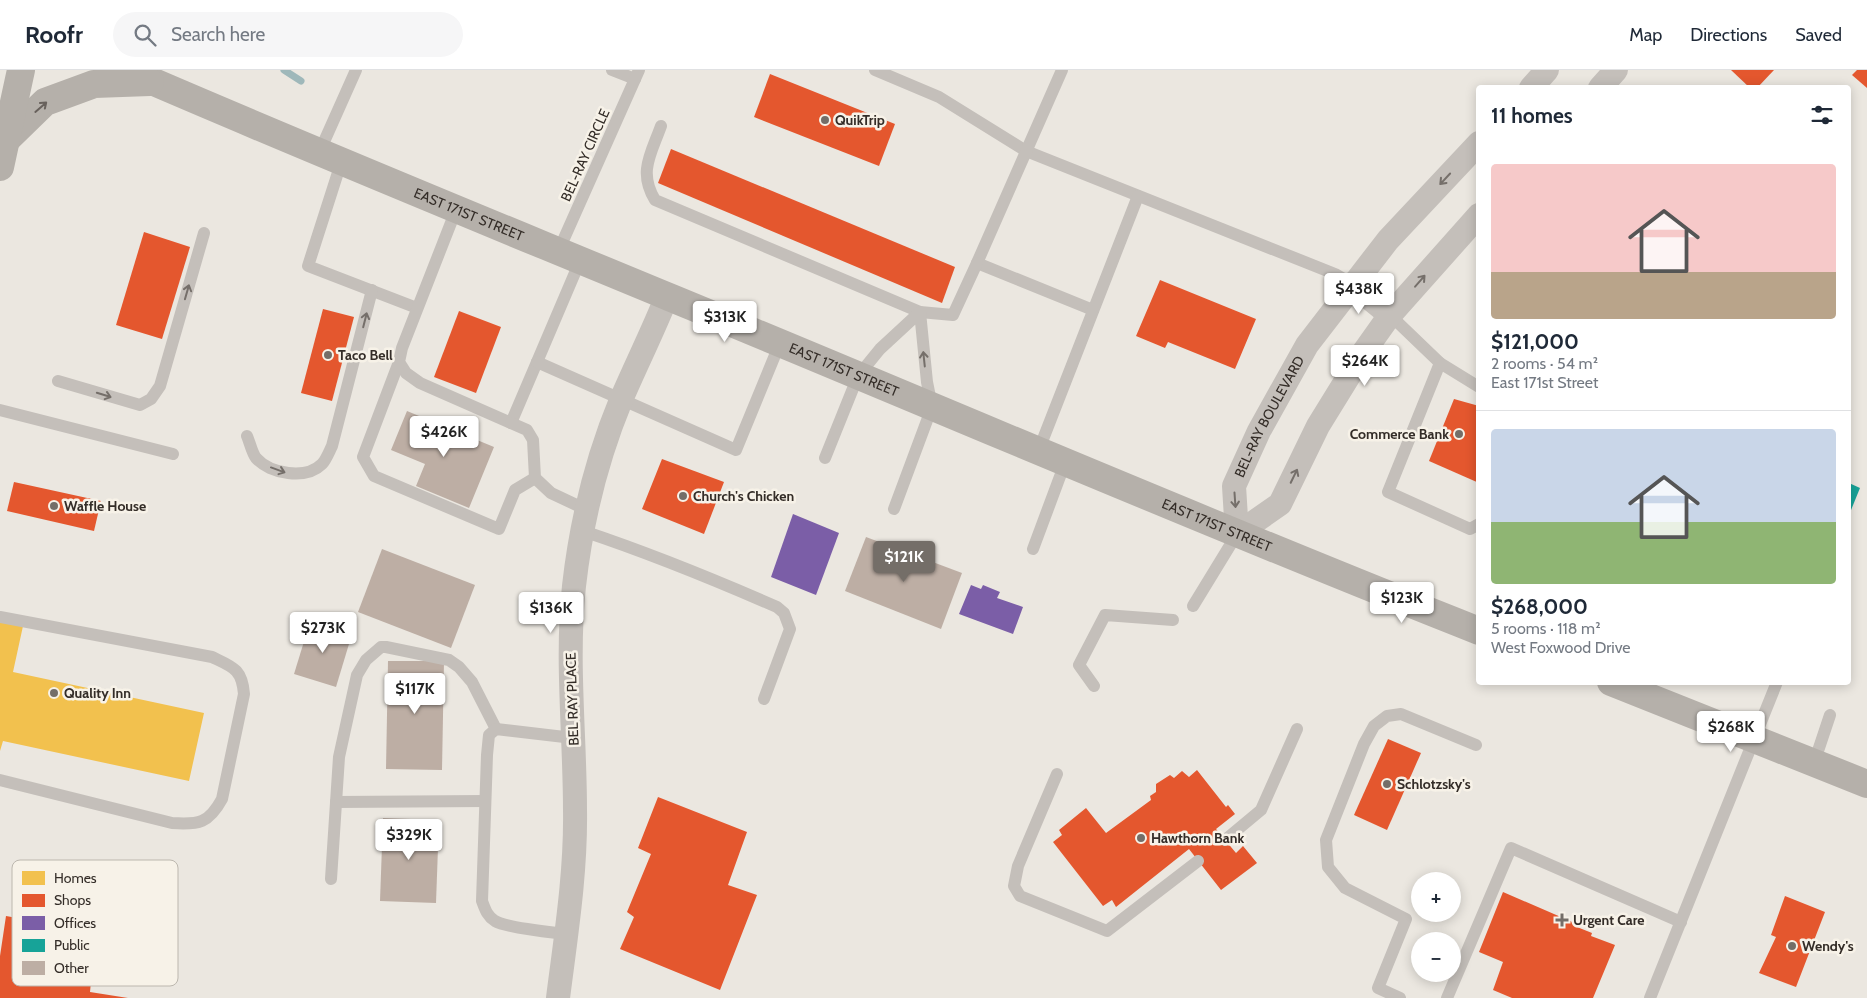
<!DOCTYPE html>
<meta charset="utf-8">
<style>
:root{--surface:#fff;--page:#f6f6f7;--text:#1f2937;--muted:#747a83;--line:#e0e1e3;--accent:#746e68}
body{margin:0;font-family:Cabin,sans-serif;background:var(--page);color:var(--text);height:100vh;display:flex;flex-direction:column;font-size:19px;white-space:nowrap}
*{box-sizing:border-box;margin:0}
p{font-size:16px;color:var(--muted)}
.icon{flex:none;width:28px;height:28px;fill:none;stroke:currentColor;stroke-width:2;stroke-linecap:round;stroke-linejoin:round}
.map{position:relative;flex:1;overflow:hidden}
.sheet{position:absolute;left:1476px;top:15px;width:375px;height:600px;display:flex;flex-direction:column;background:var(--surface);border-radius:5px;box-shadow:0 2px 12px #0003}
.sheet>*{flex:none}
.fabs{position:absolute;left:1411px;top:802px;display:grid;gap:10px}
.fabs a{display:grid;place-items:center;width:50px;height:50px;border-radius:50%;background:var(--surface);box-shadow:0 2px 12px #0003;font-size:25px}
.price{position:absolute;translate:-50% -42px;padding:0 11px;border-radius:5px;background:#fff;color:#222;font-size:16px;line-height:32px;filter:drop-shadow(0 1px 2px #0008)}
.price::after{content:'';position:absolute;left:50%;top:30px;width:15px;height:11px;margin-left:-8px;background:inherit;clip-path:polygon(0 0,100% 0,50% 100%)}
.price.current{background:var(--accent);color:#fff}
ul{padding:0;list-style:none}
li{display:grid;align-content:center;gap:10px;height:265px;padding:0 15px}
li+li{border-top:1px solid var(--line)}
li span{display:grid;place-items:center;height:155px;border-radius:5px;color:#555}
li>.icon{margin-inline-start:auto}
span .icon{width:90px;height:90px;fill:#fffc;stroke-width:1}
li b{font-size:21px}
h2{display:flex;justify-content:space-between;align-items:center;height:60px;padding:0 15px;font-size:21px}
header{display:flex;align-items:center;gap:30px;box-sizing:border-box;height:70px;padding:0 25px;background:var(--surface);border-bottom:1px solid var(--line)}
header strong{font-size:24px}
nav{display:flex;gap:28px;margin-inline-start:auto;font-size:18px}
.search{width:350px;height:45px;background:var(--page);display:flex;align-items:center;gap:12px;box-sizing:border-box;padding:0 18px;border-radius:28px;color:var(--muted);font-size:19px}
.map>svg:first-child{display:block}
.homes{fill:#f2c14e}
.shops{fill:#e4572e}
.offices{fill:#7b5ea7}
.public{fill:#17a398}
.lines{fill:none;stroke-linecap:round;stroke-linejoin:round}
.stream{stroke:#9fb8ba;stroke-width:7}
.building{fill:#bdaea4}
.lane{stroke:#c4bfba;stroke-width:12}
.street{stroke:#c4bfba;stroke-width:24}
.secondary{stroke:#b5b0aa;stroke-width:28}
.oneway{stroke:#68615c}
.oneway2{stroke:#756f6a}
.poi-dot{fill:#746e68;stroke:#f7f2e8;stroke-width:2}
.labels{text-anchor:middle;stroke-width:5;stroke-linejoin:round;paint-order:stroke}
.poi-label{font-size:14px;font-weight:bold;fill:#342d28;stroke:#f7f2e8;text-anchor:start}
.street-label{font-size:14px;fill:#342d28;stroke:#f7f2e8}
.key{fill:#f7f2e8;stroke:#bcb7ae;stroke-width:1}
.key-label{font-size:14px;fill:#342d28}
</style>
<header>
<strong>Roofr</strong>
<div class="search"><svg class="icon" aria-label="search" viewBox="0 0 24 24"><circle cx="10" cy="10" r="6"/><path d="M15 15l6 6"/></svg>Search here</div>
<nav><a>Map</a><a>Directions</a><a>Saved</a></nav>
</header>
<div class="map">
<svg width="1867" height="928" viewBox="0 0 1867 928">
<rect width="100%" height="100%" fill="#ebe7e0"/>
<path class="homes" d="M0,551L23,556L13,602L204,643L189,711L3,671L0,681Z"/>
<g class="shops">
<path d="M1731,0H1774L1757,18H1750Z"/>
<path d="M1857,0H1867V18L1852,5Z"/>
<path d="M770,4L895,54L879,96L754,47Z"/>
<path d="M671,79L955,197L942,233L658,113Z"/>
<path d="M144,162L190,177L162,269L116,255Z"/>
<path d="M1160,210L1256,249L1235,299L1168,272L1165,278L1136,266Z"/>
<path d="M323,239L354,247L332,331L301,323Z"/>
<path d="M459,241L501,257L476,323L434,307Z"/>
<path d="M1454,329L1479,336V413L1429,391Z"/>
<path d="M662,389L724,412L704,464L642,439Z"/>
<path d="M14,412L101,431L94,461L7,441Z"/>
<path d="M1388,669L1421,683L1387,760L1354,745Z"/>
<path d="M1197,700L1226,737L1228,735L1235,744L1216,759L1236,783L1243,776L1257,793L1221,820L1189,779L1116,837L1112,830L1103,836L1053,772L1062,765L1059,760L1086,738L1106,763L1151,730L1150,726L1156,722V714L1170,705L1174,708L1182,701L1189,707Z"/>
<path d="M658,727L747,762L728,815L757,825L720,920L620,879L634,847L627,842L651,784L638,778Z"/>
<path d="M1503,822L1577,854V857L1592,863L1591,866L1615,875L1593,928H1512L1493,920L1503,892L1479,882Z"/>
<path d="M1785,826L1825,842L1796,917L1759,903L1776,867L1771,865Z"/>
<path d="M6,846L96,862L90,922L128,928H0V886Z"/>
</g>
<g class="offices">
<path d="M793,444L839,463L816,525L771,507Z"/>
<path d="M971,515L981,519L983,515L1000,522L997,528L1023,537L1013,564L959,544Z"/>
</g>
<path class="public" d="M1849,413L1860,418L1849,445Z"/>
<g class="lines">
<path class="stream" d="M284,0L301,11"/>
</g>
<g class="building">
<path d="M407,341L494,377L469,438L416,416L425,394L391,380Z"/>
<path d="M866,467L962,503L941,559L845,521Z"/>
<path d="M382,479L475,515L451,578L358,542Z"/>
<path d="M310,552L352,564L336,617L294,604Z"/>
<path d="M388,591H444L442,700L386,699Z"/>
<path d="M383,748L439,750L436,833L380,831Z"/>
</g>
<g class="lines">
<g class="lane">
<path d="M612,0L635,9"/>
<path d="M875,0L939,27L1026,81L1335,204L1352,214"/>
<path d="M1062,0L977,193L1093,240"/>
<path d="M661,56C651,84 638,102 655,130L920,242L953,245L977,193"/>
<path d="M319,83L356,0"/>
<path d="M341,93L308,196L417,238"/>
<path d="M456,140L402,278L399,292L406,303L420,313L511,353L580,191"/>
<path d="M558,182L639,0"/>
<path d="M1390,245L1440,293L1388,422L1470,459L1479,454"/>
<path d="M399,292L363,387L374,406L499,459L515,420L535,408"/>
<path d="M537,292L736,380L780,273"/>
<path d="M1440,293L1479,317"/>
<path d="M58,311L140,335L151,329L160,316L204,163"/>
<path d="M0,340L173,384"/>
<path d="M511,353L527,360L533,370L535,408L551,423L587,440"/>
<path d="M247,366C250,373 252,383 256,388C270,404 306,410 322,394C326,390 329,382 332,376L372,220"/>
<path d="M1038,382L1138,126"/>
<path d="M825,388L858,306L880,279L920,242L927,312L932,337L894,439"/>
<path d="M583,461C649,483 713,509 777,537L784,543L790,559L764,629"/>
<path d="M1033,479L1065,393"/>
<path d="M1193,536L1237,464"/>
<path d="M0,547L212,587C233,597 242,599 244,624L222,729C209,753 199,755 172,753L0,710"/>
<path d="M1094,616L1079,595L1105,545L1173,550"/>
<path d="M1814,693L1830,645"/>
<path d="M1057,704L1018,796L1014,816L1020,826L1107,861L1198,791"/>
<path d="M336,732L485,731"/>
<path d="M1225,770L1261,740L1297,659"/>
<path d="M331,809L339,687L357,605L366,590L381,577H386L449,590L459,597L472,612L496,659"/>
<path d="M565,864C549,862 507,858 495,851C487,846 485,839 482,831L487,685L489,665L496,659L573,668"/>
<path d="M1400,928L1378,918L1406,849L1345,818L1328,797L1326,770L1364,674L1374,656L1387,646L1401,644L1476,675"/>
<path d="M1447,928L1511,778L1681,852"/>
<path d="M1650,928L1777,612"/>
</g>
<g class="street">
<path d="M1531,18L1547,0"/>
<path d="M1600,18L1616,0"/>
<path d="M1352,214L1390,245"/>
<path id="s1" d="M1237,464L1234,416L1259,361L1307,275L1388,170L1479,73"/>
<path d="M1237,464L1280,434L1318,356L1363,283L1390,245L1479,145"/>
<path d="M558,928C566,865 576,803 575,740C575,665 566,591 574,516C581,454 597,388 621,330C636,295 653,261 667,226"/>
</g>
<g class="secondary">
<path id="s2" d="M126,0C306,78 488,152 669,227C939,338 1207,454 1479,561"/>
<path d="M6,70L45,32L94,14L150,12"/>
<path d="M0,97L21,0"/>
<path d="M1611,612L1867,714"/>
</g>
</g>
<defs><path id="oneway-shaft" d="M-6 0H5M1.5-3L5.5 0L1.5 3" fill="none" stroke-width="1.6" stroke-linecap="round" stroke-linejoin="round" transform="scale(1.25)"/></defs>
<use class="oneway" href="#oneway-shaft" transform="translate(41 37) rotate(-41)"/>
<g class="oneway2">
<use href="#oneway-shaft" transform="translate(1445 109) rotate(133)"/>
<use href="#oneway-shaft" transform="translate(1420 211) rotate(-49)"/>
<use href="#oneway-shaft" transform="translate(187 222) rotate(-74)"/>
<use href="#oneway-shaft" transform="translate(365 250) rotate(-76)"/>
<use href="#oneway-shaft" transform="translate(924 289) rotate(-96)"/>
<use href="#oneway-shaft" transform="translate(104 325) rotate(17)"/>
<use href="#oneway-shaft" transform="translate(278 400) rotate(20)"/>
<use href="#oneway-shaft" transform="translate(1294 406) rotate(-64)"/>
<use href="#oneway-shaft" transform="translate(1235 430) rotate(86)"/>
</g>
<g class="poi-dot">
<circle cx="825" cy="50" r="5"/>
<circle cx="328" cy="285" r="5"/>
<circle cx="1459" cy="364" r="5"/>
<circle cx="683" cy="426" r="5"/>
<circle cx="54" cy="436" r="5"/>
<circle cx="54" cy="623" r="5"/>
<circle cx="1387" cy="714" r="5"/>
<circle cx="1141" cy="768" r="5"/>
<path d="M1559.5 842.5h5v5h5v5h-5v5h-5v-5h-5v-5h5z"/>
<circle cx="1792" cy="876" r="5"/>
</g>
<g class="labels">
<g class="poi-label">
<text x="835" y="55">QuikTrip</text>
<text x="338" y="290">Taco Bell</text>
<text x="1449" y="369" text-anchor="end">Commerce Bank</text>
<text x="693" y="431">Church's Chicken</text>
<text x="64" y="441">Waffle House</text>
<text x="64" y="628">Quality Inn</text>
<text x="1397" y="719">Schlotzsky's</text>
<text x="1151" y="773">Hawthorn Bank</text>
<text x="1573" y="855">Urgent Care</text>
<text x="1802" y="881">Wendy's</text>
</g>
<g class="street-label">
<text transform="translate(585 85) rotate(-66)" y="5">BEL-RAY CIRCLE</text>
<text dy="5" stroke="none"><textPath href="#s2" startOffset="372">EAST 171ST STREET</textPath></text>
<text dy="5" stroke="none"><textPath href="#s2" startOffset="778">EAST 171ST STREET</textPath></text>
<text dy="5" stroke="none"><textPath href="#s1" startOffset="126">BEL-RAY BOULEVARD</textPath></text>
<text dy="5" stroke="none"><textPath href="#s2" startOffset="1182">EAST 171ST STREET</textPath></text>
<text transform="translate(572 629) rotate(-92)" y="5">BEL RAY PLACE</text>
</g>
</g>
<rect x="12" y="790" width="166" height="126" rx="8" class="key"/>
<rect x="22" y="801" width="23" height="14" fill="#f2c14e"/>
<rect x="22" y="824" width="23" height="13" fill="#e4572e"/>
<rect x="22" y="846" width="23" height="14" fill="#7b5ea7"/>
<rect x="22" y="869" width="23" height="13" fill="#17a398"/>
<rect x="22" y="891" width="23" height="14" fill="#bdaea4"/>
<g class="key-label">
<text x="54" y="813">Homes</text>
<text x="54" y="835">Shops</text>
<text x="54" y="858">Offices</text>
<text x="54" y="880">Public</text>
<text x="54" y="903">Other</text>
</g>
</svg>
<div class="fabs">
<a>+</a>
<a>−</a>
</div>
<b class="price" style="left:1359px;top:245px">$438K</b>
<b class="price" style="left:725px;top:273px">$313K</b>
<b class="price" style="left:1365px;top:317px">$264K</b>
<b class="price" style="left:444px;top:388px">$426K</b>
<b class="price current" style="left:904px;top:513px">$121K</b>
<b class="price" style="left:1402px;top:554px">$123K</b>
<b class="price" style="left:551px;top:564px">$136K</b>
<b class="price" style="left:323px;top:584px">$273K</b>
<b class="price" style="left:415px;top:645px">$117K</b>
<b class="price" style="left:1731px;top:683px">$268K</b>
<b class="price" style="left:409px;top:791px">$329K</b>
<section class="sheet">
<h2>11 homes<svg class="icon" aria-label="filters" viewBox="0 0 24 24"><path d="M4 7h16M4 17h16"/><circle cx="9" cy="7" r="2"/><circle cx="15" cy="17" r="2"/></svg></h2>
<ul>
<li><span style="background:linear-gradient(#f6c9c9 70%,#b9a48a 0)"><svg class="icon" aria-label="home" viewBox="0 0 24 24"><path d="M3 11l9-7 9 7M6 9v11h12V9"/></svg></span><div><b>$121,000</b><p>2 rooms · 54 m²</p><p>East 171st Street</p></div></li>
<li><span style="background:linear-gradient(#c9d6e8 60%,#8fb573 0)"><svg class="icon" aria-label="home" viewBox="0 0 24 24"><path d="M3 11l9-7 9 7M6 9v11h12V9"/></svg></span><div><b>$268,000</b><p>5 rooms · 118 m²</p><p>West Foxwood Drive</p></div></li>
</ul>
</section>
</div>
